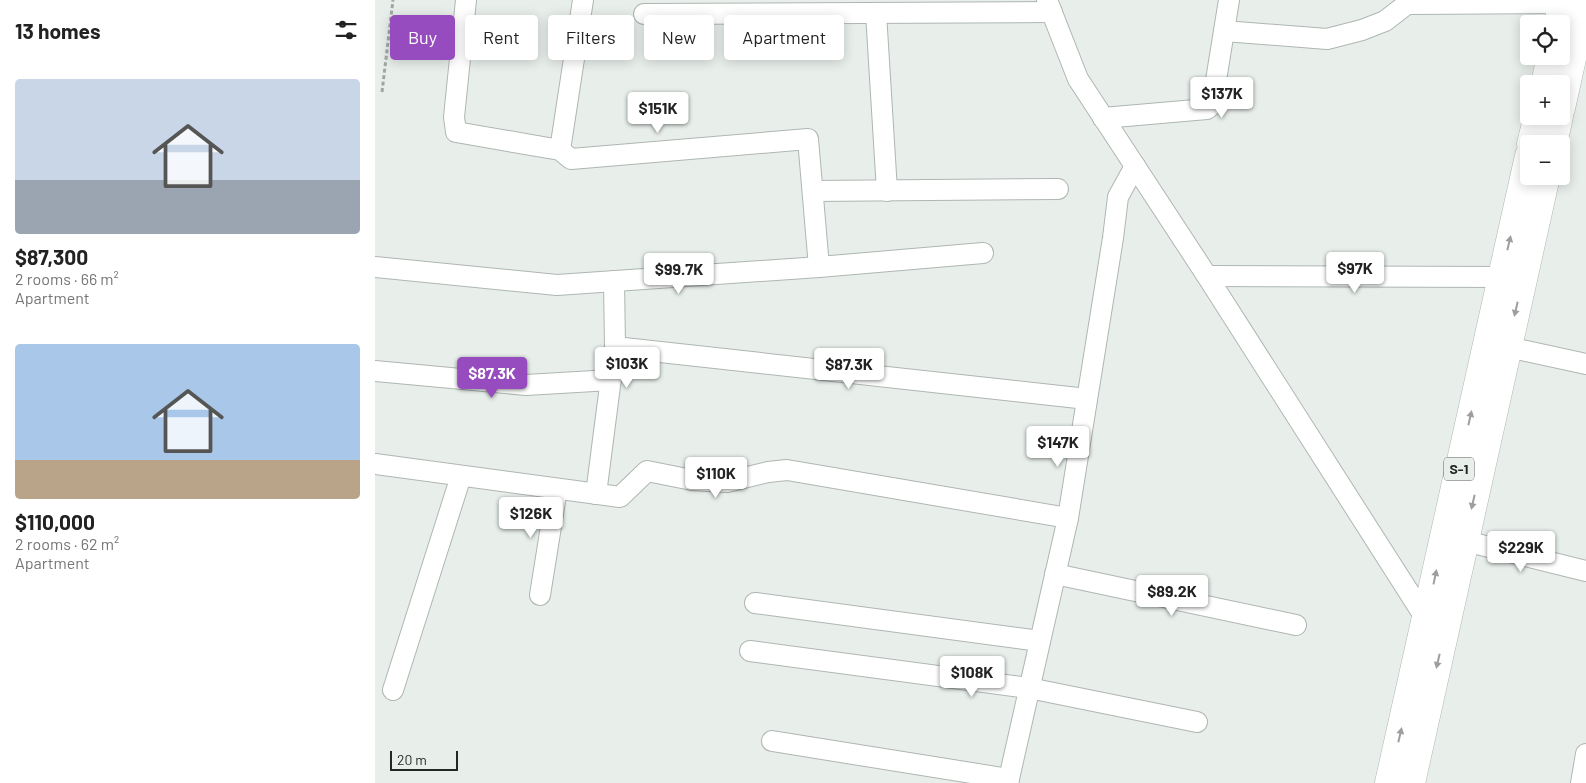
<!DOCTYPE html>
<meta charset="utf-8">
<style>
:root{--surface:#fff;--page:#f2f2f2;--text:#222;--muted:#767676;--accent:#964cbe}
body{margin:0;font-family:Barlow,sans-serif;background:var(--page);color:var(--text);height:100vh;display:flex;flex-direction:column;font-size:19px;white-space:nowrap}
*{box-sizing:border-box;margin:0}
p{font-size:16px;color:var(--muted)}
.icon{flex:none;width:28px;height:28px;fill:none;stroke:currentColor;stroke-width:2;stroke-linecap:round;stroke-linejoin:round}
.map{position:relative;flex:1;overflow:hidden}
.sheet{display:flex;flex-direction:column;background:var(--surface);width:375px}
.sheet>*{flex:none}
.guide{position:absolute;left:15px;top:15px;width:475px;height:45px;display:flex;gap:10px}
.controls{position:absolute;left:1145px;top:15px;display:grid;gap:10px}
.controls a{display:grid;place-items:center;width:50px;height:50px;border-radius:5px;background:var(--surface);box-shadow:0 2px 12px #0003;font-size:25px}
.scale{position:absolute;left:15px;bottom:12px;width:68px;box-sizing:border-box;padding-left:5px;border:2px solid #252726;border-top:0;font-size:14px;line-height:18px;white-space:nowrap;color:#252726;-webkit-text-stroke:4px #e8efeb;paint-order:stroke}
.price{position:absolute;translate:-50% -42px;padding:0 11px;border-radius:5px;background:#fff;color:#222;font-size:16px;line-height:32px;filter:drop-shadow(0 1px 2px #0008)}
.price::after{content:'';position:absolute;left:50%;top:30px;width:15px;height:11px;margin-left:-8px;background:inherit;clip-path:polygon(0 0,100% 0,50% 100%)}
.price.on{background:var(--accent);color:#fff}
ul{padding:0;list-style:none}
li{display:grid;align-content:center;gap:10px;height:265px;padding:0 15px}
li span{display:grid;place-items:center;height:155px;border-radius:5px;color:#555}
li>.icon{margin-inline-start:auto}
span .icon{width:90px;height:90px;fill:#fffc;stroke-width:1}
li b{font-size:21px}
h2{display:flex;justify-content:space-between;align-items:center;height:60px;padding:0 15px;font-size:21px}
.chip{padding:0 18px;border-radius:5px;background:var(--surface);box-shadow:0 2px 12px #0003;font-size:18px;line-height:45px}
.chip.on{background:var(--accent);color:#fff}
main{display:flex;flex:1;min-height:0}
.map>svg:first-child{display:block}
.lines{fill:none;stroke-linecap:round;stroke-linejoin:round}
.minor-casing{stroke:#afb6b2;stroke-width:22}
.primary-casing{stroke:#afb6b2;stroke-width:29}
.path{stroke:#a2a7a4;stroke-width:3;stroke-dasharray:4 2.5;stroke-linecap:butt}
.minor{stroke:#fff;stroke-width:20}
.primary{stroke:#fff;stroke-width:28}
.oneway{fill:#9d9e9d}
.labels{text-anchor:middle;stroke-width:4;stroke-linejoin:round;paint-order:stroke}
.shield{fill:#e8efeb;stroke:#606361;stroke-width:1}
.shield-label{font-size:14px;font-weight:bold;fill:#252726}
</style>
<main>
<section class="sheet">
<h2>13 homes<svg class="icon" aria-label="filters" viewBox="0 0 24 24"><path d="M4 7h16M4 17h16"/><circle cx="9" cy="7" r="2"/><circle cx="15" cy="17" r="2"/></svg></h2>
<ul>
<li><span style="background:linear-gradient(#c9d6e8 65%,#9aa5b1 0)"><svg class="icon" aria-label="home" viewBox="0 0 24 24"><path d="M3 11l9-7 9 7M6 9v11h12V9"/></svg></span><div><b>$87,300</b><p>2 rooms · 66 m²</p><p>Apartment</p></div></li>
<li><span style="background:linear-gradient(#a9c7e8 75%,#b9a48a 0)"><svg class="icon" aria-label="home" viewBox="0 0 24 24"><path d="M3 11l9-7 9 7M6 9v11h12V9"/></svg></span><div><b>$110,000</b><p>2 rooms · 62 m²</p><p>Apartment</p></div></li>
</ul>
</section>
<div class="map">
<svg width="1211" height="783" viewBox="0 0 1211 783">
<rect width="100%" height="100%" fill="#e8efeb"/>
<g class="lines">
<defs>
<g id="minor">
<path d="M91,0L79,117L81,132L185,150L196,159L433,139L444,267"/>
<path d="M672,0L703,79L832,276L1051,619"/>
<path d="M501,13L512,191"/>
<path d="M269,14L677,12"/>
<path d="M849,31L952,39L987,30L1010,21L1032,4L1188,3"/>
<path d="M728,118L832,109L837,105L854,0"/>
<path d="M185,150L208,0"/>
<path d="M438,191L683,189"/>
<path d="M0,267L182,285L444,267L608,253"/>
<path d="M832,276L1127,277"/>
<path d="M240,347L712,399"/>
<path d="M1133,347L1211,364"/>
<path d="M0,371L151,385L236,380"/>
<path d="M0,464L245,497L272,471L317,480L352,482L393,472L412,470L693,518"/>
<path d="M221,494L240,347L239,281"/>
<path d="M1090,541L1211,571"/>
<path d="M680,574L921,625"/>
<path d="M165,595L182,489"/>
<path d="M380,603L665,641"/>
<path d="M375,651L654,688L822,722"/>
<path d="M18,690L86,476"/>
<path d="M397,741L634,779"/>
<path d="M633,783L693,518L738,238L743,197L760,166"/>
<path d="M1206,783L1211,754"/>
</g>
<g id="primary">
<path d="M1183,24L1188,0"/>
<path d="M1170,84L1176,56"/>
<path d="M1186,108L1210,0"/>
<path d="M1156,144L1163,116"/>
<path d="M1178,144L1184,116"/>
<path d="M1014,783L1154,156"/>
<path d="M1036,783L1171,176"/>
</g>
</defs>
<use href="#minor" class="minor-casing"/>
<use href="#primary" class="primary-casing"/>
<path class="path" d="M7,92L18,0"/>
<use href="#minor" class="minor"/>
<use href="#primary" class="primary"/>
</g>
<defs><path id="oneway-solid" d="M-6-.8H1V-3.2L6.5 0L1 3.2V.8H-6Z" transform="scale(1.25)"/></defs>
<g class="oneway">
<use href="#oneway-solid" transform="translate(1134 243) rotate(-77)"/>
<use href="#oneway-solid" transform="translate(1141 309) rotate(103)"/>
<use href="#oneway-solid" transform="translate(1095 418) rotate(-77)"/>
<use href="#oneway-solid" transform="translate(1098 502) rotate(103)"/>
<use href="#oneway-solid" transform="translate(1060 577) rotate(-78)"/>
<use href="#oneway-solid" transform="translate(1063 661) rotate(103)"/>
<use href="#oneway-solid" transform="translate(1025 735) rotate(-77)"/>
</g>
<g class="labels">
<rect class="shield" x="1069" y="457.5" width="30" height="23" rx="4"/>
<g class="shield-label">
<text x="1084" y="474">S-1</text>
</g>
</g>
</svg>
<div class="controls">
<a><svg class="icon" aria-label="locate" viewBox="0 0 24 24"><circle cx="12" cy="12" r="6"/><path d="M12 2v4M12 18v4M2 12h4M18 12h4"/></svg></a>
<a>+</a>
<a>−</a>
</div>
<div class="scale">20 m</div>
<b class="price" style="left:847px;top:119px">$137K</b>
<b class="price" style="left:283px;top:134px">$151K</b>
<b class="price" style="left:980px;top:294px">$97K</b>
<b class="price" style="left:304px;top:295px">$99.7K</b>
<b class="price" style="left:252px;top:389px">$103K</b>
<b class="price" style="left:474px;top:390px">$87.3K</b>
<b class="price on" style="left:117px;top:399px">$87.3K</b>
<b class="price" style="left:683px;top:468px">$147K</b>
<b class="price" style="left:341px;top:499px">$110K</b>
<b class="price" style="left:156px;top:539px">$126K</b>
<b class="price" style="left:1146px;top:573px">$229K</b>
<b class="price" style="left:797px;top:617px">$89.2K</b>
<b class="price" style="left:597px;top:698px">$108K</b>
<div class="guide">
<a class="chip on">Buy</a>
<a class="chip">Rent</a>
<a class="chip">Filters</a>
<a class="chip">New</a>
<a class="chip">Apartment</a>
</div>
</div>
</main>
